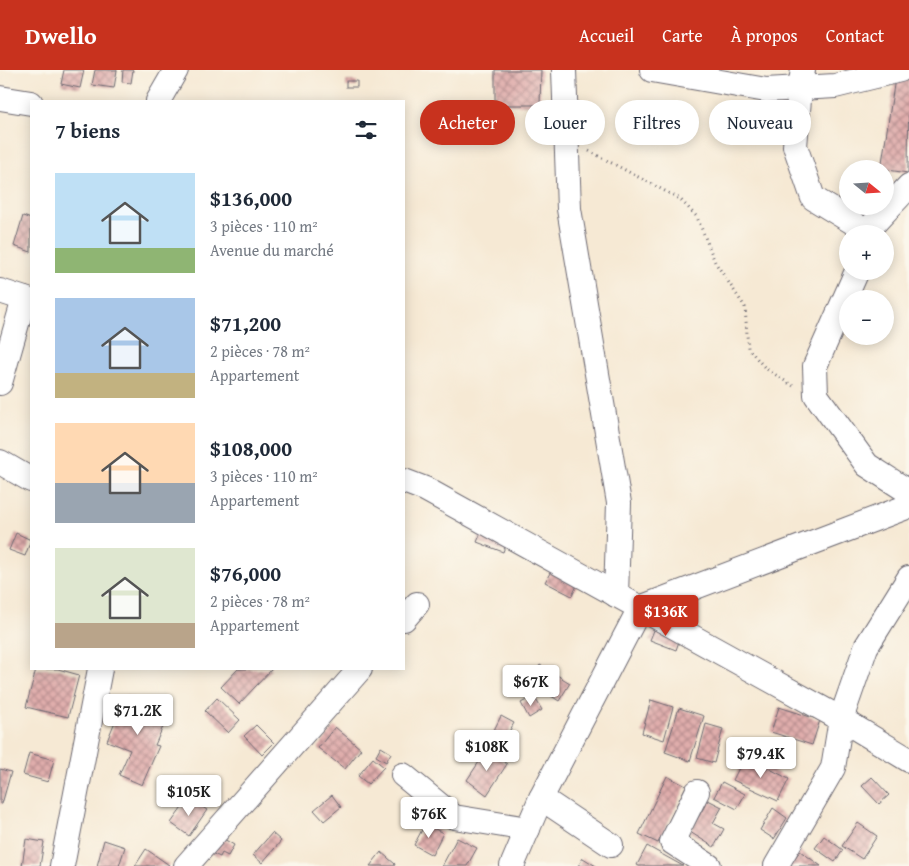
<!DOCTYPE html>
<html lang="fr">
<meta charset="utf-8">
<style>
:root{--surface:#fff;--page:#f2f2f3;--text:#1f2937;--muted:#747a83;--accent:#c8321e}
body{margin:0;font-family:"Gentium Book Plus",serif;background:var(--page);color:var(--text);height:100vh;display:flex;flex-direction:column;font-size:19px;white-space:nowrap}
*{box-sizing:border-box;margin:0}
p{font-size:16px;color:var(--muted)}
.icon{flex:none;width:28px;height:28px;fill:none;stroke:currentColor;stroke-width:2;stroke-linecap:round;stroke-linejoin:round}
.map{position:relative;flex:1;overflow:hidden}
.panel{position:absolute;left:30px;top:30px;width:375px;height:570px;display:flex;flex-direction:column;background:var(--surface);border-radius:0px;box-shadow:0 2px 12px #0003}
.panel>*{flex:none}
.banner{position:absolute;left:420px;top:30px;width:414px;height:45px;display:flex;gap:10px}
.needle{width:32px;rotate:108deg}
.buttons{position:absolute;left:839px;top:90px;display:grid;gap:10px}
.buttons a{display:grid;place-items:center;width:55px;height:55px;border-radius:50%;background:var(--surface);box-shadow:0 2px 12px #0003;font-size:25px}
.price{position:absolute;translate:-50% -42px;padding:0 11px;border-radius:5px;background:#fff;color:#222;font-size:16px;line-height:32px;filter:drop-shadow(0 1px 2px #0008)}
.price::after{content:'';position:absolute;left:50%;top:30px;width:15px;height:11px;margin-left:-8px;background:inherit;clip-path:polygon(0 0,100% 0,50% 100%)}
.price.current{background:var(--accent);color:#fff}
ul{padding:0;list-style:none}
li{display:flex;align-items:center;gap:15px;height:125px;padding:0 25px}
li span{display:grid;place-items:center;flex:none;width:140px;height:100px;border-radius:0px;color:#555}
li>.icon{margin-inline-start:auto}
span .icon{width:60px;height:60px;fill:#fffc;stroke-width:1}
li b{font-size:21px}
h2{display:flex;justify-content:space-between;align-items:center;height:60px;padding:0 25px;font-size:21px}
.chip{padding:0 18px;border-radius:22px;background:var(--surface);box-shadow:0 2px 12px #0003;font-size:18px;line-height:45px}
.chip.current{background:var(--accent);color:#fff}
header{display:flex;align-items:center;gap:30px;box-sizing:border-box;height:70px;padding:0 25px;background:var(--accent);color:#fff}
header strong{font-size:24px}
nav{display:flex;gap:28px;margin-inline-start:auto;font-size:18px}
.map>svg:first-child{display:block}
.building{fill:url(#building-cross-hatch)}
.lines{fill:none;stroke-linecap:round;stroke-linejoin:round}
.minor-casing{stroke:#6c6871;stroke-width:26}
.path{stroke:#6c6871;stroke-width:3;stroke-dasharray:1 4;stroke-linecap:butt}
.minor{stroke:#fff;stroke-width:24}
</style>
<header>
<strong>Dwello</strong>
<nav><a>Accueil</a><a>Carte</a><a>À propos</a><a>Contact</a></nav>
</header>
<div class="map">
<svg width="909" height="796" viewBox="0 0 909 796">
<defs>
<pattern id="building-cross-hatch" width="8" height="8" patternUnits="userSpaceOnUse" patternTransform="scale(1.25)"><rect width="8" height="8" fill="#e0adac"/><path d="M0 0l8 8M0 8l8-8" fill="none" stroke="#b58c8d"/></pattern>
</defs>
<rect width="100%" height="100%" fill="#fbf7ec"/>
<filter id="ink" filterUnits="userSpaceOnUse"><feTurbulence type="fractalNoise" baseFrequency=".02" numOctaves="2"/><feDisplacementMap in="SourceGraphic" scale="10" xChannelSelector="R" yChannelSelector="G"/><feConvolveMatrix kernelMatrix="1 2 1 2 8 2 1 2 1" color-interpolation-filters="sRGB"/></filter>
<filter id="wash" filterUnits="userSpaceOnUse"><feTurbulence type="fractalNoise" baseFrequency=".0096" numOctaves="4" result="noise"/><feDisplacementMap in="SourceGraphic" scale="20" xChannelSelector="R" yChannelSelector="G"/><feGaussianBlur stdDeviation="1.12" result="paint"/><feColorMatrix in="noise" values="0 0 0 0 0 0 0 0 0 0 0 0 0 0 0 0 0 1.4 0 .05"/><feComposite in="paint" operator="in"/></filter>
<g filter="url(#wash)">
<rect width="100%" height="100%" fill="#f6e9d4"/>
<g id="blocks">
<g class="building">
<path d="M64,0H84L80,18L61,14Z"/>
<path d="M95,0H117L114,18L92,15Z"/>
<path d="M123,0H133L131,13L122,12Z"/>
<path d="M495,0H541L540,35H495Z"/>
<path d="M896,2L909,4L908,103L881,99Z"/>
<rect x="346" y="11" width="11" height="6"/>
<path d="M23,146L31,149V182L14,176Z"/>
<path d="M484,456L509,466L503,482L477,472Z"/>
<path d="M16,463L31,470L25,486L9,480Z"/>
<path d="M555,494L581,507L572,526L545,512Z"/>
<path d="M657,553L682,563L676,580L650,570Z"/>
<path d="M540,595L570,613L559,631L530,612Z"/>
<path d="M36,599H58L79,605L68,647L26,637Z"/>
<path d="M238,599H272L239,634L221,617Z"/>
<path d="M126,625L169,643L155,675L159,676L142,715L119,705L130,680L107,671Z"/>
<path d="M534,626L542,640L529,648L521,633Z"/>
<path d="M217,628L240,650L228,663L205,641Z"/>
<path d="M651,630L673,637L664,670L642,663Z"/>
<path d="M779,637L820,650L812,675L771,662Z"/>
<path d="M679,638L704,646L690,691L665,682Z"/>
<path d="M501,646L514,653L502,674L490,668Z"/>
<path d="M706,654L723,659L714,693L697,688Z"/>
<path d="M256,655L274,673L262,685L244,666Z"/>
<path d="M335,657L361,679L345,699L318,678Z"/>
<path d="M381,677L391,683L386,692L376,686Z"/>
<path d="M487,680L507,694L487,725L467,710Z"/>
<path d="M29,683L54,690L48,712L23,705Z"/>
<path d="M745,686L789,709L778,731L733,710Z"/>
<path d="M373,688L384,697L368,714L358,706Z"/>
<path d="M0,699L11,702L2,734H0Z"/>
<path d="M667,706L686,716L658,773L639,764Z"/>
<path d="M872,707L889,725L879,734L862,716Z"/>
<path d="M722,712L745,724L737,739L714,727Z"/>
<path d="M332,725L341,737L324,751L314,740Z"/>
<path d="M189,728L207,740L189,766L171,753Z"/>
<path d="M708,730L722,737L713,753L724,759L714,777L690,762Z"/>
<path d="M773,738L787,748L774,769L760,760Z"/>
<path d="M858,753L877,766L862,789L842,776Z"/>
<path d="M425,754L443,763L432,785L414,775Z"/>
<path d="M272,763L281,771L262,793L253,785Z"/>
<path d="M824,766L843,780L835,792L815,778Z"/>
<path d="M222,768L234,775L228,786L222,783L220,787L207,781Z"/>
<path d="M457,768L477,778L467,796H442Z"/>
<path d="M26,769L44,772L40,796H22Z"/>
<path d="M104,770L125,777L119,796H97Z"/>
<path d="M647,776L683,796H639L637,795Z"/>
<path d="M146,779L169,795L168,796H135Z"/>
<path d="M800,781L821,796H789Z"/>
<path d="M381,782L395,794L394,796H370Z"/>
<path d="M583,788L596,796H578Z"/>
</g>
</g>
</g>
<g filter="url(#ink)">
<use href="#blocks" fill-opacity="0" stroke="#6c6871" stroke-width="1"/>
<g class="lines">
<defs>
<g id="minor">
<path d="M564,0L569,139L619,433L616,525"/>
<path d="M652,0L766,20L835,16L900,0"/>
<path d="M803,0L800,18L795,76L813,128L854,153L864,164"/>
<path d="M0,28L31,33"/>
<path d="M158,31L176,0"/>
<path d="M864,164L909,116"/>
<path d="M857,201L815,296L816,325L867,395L909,422"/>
<path d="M0,221L31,231"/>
<path d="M0,313L24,229"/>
<path d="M0,392L31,410"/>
<path d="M404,411L425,419L841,649L909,690"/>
<path d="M404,549L417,534"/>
<path d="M403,705L454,747L528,759"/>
<path d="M697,722L672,772L709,796"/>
<path d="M541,728L611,775"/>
<path d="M62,796L100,599"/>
<path d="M186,796L360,599"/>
<path d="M512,796L541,728L640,538L909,436"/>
<path d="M776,796L833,698L841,649L866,577L909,508"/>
</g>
</defs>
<use href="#minor" class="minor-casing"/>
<path class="path" d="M589,81L680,129L697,147L715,192L745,237L748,278L765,298L793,316"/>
<use href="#minor" class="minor"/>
</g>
</g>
</svg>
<div class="buttons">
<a><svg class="needle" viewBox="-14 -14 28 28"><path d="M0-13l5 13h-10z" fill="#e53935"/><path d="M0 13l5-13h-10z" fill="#747a83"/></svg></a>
<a>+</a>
<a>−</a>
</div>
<b class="price current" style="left:666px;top:567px">$136K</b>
<b class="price" style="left:531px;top:637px">$67K</b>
<b class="price" style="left:138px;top:666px">$71.2K</b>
<b class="price" style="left:487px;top:702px">$108K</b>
<b class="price" style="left:761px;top:709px">$79.4K</b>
<b class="price" style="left:189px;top:747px">$105K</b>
<b class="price" style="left:429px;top:769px">$76K</b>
<div class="banner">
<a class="chip current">Acheter</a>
<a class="chip">Louer</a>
<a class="chip">Filtres</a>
<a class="chip">Nouveau</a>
</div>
<section class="panel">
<h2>7 biens<svg class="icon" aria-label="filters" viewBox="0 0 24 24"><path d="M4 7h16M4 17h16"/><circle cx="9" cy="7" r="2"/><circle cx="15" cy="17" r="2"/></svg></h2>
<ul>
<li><span style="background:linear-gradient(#bfe0f5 75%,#8fb573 0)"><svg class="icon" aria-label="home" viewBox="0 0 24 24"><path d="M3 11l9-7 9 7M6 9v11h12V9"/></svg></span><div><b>$136,000</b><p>3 pièces · 110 m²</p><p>Avenue du marché</p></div></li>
<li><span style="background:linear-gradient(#a9c7e8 75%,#c2b280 0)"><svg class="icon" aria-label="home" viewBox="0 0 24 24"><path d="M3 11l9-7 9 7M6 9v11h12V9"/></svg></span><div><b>$71,200</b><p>2 pièces · 78 m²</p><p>Appartement</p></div></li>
<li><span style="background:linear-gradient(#ffd9b3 60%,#9aa5b1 0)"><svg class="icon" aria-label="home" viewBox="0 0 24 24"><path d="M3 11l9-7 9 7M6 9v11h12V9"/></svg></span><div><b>$108,000</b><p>3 pièces · 110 m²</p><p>Appartement</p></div></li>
<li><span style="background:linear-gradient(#dfe7d0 75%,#b9a48a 0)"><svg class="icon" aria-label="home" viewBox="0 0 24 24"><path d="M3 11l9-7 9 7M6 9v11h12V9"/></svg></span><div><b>$76,000</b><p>2 pièces · 78 m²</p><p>Appartement</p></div></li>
</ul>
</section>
</div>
